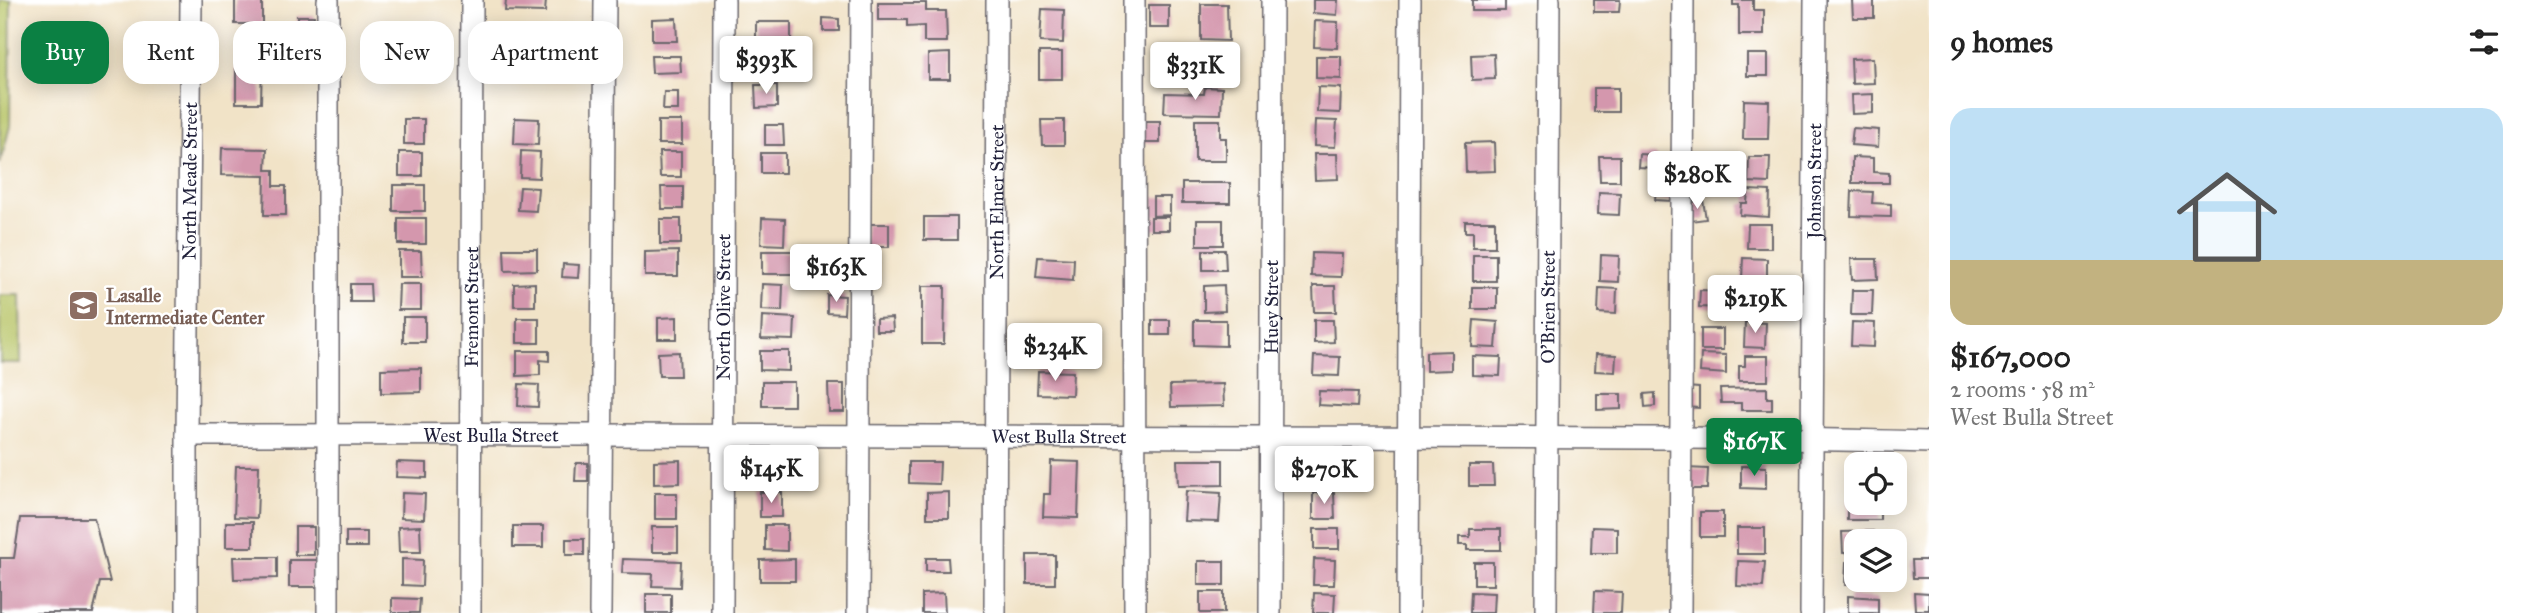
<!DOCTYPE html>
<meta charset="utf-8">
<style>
:root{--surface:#fff;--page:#f6f6f6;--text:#222;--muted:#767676;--accent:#0b8043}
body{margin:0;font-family:"IM FELL Great Primer",serif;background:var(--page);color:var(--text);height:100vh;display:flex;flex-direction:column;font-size:26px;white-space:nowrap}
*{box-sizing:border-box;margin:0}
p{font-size:23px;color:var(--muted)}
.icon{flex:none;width:38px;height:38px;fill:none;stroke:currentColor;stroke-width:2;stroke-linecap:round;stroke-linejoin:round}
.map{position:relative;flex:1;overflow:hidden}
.side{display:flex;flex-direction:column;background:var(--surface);width:595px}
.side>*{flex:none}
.banner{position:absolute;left:21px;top:21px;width:665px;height:63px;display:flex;gap:14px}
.buttons{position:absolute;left:1844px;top:452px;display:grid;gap:14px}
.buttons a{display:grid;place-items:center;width:63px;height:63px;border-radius:14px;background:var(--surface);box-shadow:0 4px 18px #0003;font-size:35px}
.price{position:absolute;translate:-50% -60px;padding:0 16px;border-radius:7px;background:#fff;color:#222;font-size:23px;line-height:46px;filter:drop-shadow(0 2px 4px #0008)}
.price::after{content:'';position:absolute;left:50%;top:42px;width:21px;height:16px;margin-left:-10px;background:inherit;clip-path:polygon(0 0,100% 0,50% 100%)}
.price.selected{background:var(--accent);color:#fff}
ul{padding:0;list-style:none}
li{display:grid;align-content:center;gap:14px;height:371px;padding:0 21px}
li span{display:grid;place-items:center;height:217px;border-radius:21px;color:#555}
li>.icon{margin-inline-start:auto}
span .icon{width:126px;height:126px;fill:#fffc;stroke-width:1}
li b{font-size:30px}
h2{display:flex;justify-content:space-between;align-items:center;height:84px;padding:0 21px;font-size:30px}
.tag{padding:0 24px;border-radius:21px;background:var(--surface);box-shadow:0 4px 18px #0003;font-size:24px;line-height:63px}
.tag.selected{background:var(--accent);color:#fff}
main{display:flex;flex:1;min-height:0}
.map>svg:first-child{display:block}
.green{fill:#b6c364;stroke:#6c7250;stroke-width:2}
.building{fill:#d497ad}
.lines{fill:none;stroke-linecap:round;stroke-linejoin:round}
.minor-casing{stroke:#6a666c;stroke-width:24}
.minor{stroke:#fff;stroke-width:21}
.labels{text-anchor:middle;stroke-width:5;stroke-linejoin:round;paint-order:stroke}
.street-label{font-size:19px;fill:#22223b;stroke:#fff}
.education-label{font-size:19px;font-weight:bold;fill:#785e54;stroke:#fff;text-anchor:start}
</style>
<main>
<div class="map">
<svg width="1929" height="613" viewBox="0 0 1929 613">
<rect width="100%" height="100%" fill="#fff"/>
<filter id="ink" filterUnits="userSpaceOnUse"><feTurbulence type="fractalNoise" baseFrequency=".0143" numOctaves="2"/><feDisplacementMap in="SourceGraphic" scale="14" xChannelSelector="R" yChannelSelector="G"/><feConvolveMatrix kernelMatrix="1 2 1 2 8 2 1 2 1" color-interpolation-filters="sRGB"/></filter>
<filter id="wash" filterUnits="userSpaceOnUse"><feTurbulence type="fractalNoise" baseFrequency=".00686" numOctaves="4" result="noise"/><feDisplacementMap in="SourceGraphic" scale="28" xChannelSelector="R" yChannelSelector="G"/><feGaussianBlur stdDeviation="1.57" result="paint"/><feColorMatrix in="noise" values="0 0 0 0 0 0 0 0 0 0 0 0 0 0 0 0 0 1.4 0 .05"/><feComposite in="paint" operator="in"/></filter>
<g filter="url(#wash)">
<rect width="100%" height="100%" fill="#f1e3c7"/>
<g class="green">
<path d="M0,0H11L10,126L0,164Z"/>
<path d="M0,295H20L21,363H0Z"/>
</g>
<g id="blocks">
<g class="building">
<rect x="235" y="0" width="27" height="24"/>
<path d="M506,0H546L545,12L505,11Z"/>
<path d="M1313,0H1338L1337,15L1313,13Z"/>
<rect x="1472" y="0" width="33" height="11"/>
<path d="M1594,0H1620L1619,12H1594Z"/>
<path d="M1733,0H1753V10H1764V35H1739V5H1733Z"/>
<path d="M1852,0H1874V18H1853Z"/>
<path d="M878,3H926V11H946L947,42H924V26L907,27V20H878Z"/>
<path d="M1201,4H1227L1228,41L1201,40Z"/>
<rect x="1149" y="5" width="20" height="23"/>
<path d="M1042,9L1064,10L1063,43L1040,42Z"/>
<path d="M297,16H314V34L297,35Z"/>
<path d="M676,18L677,41H652V19Z"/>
<path d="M823,18L839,19V31H823Z"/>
<path d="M1315,21L1338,22L1337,48L1314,47Z"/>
<rect x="756" y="22" width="35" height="21"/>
<path d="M382,27H403V43L395,44V56H421V66H427L426,79H396V71H385V59L382,58Z"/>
<path d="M511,51H533V73H526V82H511Z"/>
<rect x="1039" y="52" width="23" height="27"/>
<path d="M950,53V79H928V54Z"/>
<path d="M1494,54L1495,79L1472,80L1471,55Z"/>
<rect x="1747" y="54" width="21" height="22"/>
<path d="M651,56H680L681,72L652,73Z"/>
<rect x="1203" y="56" width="23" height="24"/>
<path d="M1316,56H1341V79L1316,78Z"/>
<path d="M1873,58L1874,83L1852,84L1851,59Z"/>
<path d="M236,61H262L261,103H236Z"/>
<path d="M755,85H777V107L756,108Z"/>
<path d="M1205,87L1222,88L1221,114L1164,113L1165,93L1204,94Z"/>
<path d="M1318,87L1341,88L1340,113L1317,112Z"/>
<rect x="1594" y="88" width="24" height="24"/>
<path d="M664,92H678V110H663Z"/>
<path d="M1873,94V113L1852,114L1851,95Z"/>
<path d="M1744,100L1769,101L1768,139H1743Z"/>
<path d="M515,118L539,119L538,145L514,144Z"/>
<rect x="404" y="119" width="20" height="25"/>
<path d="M1041,120H1064V145H1042Z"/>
<path d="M1195,120H1220V138H1226V161H1195Z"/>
<path d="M1315,120L1337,121L1335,147L1314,146Z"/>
<rect x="658" y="121" width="24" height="23"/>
<rect x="1140" y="121" width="20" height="22"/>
<path d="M765,125H783L784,145H765Z"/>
<path d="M1853,128L1879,130L1878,147L1851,145Z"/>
<path d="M1494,142L1495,171L1466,172L1465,143Z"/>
<path d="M222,148L267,149L266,170H274V186H286V215H264L265,176L221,175Z"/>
<path d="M521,151L540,152L539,178L520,177Z"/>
<rect x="399" y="152" width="23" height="24"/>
<path d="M659,152H681V177H660Z"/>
<rect x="761" y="153" width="24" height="20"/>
<path d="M1314,154H1337L1338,179L1315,180Z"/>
<path d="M1639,154L1657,155L1656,168L1638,167Z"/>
<path d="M1599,156H1620V181H1600Z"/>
<path d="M1749,157H1770L1769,183L1748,182Z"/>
<path d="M1852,157L1873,158V172L1889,173V183H1852Z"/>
<rect x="1182" y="183" width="48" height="20"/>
<rect x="393" y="185" width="32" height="26"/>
<path d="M520,187L538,188L536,211L518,210Z"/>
<path d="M661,187H683V209H662Z"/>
<path d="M1656,189L1672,190V201L1655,200Z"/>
<path d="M1748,190L1770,191L1769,217L1740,215L1741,203H1747Z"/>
<path d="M1852,191L1873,192L1872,203L1891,204V217L1851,216Z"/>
<path d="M1599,192L1620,193L1619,215L1598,214Z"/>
<path d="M1153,197H1170V215L1153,216Z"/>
<path d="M1703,200L1706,219L1691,221L1687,203Z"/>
<rect x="924" y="217" width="33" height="23"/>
<rect x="1151" y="217" width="18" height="13"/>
<rect x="398" y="218" width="28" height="26"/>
<path d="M762,218L785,219L784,245L761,244Z"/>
<rect x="660" y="219" width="21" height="25"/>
<rect x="1197" y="220" width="26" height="25"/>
<path d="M1465,221H1495V247H1473V232H1465Z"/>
<rect x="865" y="224" width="24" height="23"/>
<path d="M1748,224H1771V248H1747Z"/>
<path d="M504,249H537V270L505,271Z"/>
<path d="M1203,250H1225L1226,270H1203Z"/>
<path d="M399,251H421L422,277H399Z"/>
<path d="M678,251V276H645V252Z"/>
<rect x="762" y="251" width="34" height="23"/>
<path d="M1312,253L1342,254L1341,277L1311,276Z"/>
<rect x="1473" y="255" width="23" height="26"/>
<path d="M1601,255L1619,256L1618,282L1600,281Z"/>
<path d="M1038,257L1074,259L1073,280L1036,277Z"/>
<path d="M1743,258L1767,259V280L1742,279Z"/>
<path d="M1851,259H1877L1878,279L1852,280Z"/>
<path d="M563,264L579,265L578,278L562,277Z"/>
<path d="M535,283V306H514V284Z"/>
<path d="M350,284H370L371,302H350Z"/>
<path d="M399,284H421V310H398Z"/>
<path d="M762,284L783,285L782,311L761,310Z"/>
<path d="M1224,285L1225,311L1204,312V286Z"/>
<path d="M922,286H945L944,344H922Z"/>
<path d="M1313,286H1335L1336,312H1314Z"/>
<rect x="1472" y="287" width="25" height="22"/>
<path d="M1599,288L1617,289L1616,314L1598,313Z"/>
<rect x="1745" y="289" width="20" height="26"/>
<path d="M1700,290L1720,291L1719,308L1699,307Z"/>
<path d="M1852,290H1873L1872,315H1851Z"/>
<path d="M827,295L845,296L844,314L827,313Z"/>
<path d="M762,316L795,318L794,340L761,339Z"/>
<rect x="403" y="317" width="22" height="25"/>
<path d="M677,317V339H658V318Z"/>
<rect x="517" y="318" width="22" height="25"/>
<path d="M892,318L893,331H876V319Z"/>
<rect x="1152" y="320" width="18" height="15"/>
<path d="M1194,320H1226V346L1194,345Z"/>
<path d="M1314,320H1333L1334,342L1314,343Z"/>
<path d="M1474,320L1498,322L1496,348L1472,347Z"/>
<path d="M1745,322L1766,323L1765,348L1744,347Z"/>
<path d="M1852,322L1875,323L1874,347L1851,346Z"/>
<rect x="1701" y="329" width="22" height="21"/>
<path d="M517,351H549V361L540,360V375L517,376Z"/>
<path d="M760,351H789V371L760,370Z"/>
<path d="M1451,351V370L1426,371V352Z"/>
<path d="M679,352L680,376H659L658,353Z"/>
<path d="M1596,354L1616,355L1615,372L1595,371Z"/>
<path d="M1701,354L1726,355V374L1700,372Z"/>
<path d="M1314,356L1340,357L1339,376L1313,375Z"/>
<path d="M1472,356L1501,357L1500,376L1472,375Z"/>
<path d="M1745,356H1768V381H1739V366H1745Z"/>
<path d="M421,368V392L381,393V369Z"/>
<path d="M1038,371L1073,372L1072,395L1037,394Z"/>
<rect x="762" y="382" width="32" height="24"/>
<path d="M519,384L539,385L538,407L518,406Z"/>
<path d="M828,384H844V412H829Z"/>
<path d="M1223,384L1224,406L1171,407L1170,385Z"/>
<path d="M1686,387L1699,388V408L1685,407Z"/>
<path d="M1767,388V398H1772V410H1741V403H1721L1720,389Z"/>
<path d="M1319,391L1358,392L1357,407L1318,405Z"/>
<path d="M1655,393V406L1645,407L1644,394Z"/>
<path d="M1597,394H1621V409L1597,410Z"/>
<rect x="759" y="458" width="40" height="26"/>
<path d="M680,460V483L654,484V461Z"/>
<path d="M1177,460H1223V485L1178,486Z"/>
<path d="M1051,461L1080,462L1078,518L1043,517L1044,494H1050Z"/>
<path d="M397,462L427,463V478L396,477Z"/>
<path d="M909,462H940L939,484L909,483Z"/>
<path d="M576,463H588V481H575Z"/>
<path d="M1469,465H1493L1494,486H1469Z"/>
<path d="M236,466H259L257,518L234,517Z"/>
<path d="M1741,466L1766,467V489L1741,488Z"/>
<path d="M1686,468L1708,469L1707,489H1685Z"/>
<path d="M1186,491L1221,493L1219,522L1184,521Z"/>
<rect x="760" y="492" width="22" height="25"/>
<path d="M949,492V518H927V493Z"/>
<path d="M402,493L425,494L424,519L401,518Z"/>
<rect x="655" y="493" width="22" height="26"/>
<path d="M1313,493H1334L1335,519H1313Z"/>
<path d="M1847,499H1857V502H1880V520H1847Z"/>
<rect x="1700" y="512" width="23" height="25"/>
<path d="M20,518H94L110,582H100L93,613H0V558H14Z"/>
<rect x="226" y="522" width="27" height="25"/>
<path d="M765,525H787V551L765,550Z"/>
<path d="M420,526L421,552H399L398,527Z"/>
<rect x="513" y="526" width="30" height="21"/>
<rect x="295" y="527" width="19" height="28"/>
<rect x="652" y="527" width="26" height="25"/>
<path d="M1592,527L1617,528V553H1591Z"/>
<rect x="1737" y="528" width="28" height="26"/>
<rect x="1314" y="529" width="25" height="20"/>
<path d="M1470,529H1501V550H1467V545H1459V537H1470Z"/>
<path d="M1873,531V541H1857V553H1843L1842,532Z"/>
<rect x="346" y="532" width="21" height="15"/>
<rect x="566" y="539" width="18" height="16"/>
<rect x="1027" y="555" width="28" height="29"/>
<path d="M233,557H277V578L234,579Z"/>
<path d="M926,558H948L949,571H926Z"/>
<path d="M402,559L423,560L422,586L402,585Z"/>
<path d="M623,559L681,561L680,587L652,586L653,574L622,573Z"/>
<path d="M795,559V581H760V560Z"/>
<path d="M1314,559L1335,560L1334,585H1313Z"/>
<rect x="289" y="560" width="29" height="27"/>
<path d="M1912,560H1929V578H1913Z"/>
<rect x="1198" y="561" width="26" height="24"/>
<path d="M1738,561L1765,562L1763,587L1737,586Z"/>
<rect x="1474" y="562" width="19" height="23"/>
<path d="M1846,562H1857V579H1896V586L1845,585Z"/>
<path d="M1595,591L1622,592L1621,613H1594Z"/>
<rect x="1200" y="592" width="24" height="21"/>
<path d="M1471,592L1494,593L1493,613H1470Z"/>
<path d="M1914,592L1929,593V610H1915Z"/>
<path d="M944,593L945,613H922V594Z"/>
<path d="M1314,593L1335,594L1334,613H1313Z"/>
<rect x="646" y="594" width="25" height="19"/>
<path d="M1848,596L1878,598V613H1848Z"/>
<path d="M392,598L420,599L419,613H392Z"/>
</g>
</g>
</g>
<g filter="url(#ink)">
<use href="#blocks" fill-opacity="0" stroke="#6a666c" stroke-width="2"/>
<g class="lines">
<defs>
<g id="minor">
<path d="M1134,0L1135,613"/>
<path id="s1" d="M187,435C543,434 899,435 1255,437C1480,438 1704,436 1929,442"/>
<path id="s2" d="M187,613V435L191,0"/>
<path d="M328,613V0"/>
<path id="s3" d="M470,613L472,0"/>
<path d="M600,613L605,0"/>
<path id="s4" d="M722,613L724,0"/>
<path d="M858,613L861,0"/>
<path id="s5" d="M995,613L997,0"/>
<path id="s6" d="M1270,613L1272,0"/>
<path d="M1408,613L1410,0"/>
<path id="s7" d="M1546,613L1549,0"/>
<path d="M1680,613L1683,0"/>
<path id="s8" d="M1811,613L1815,0"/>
</g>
</defs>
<use href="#minor" class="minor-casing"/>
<use href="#minor" class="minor"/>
</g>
</g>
<defs>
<symbol id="school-square" viewBox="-11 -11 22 22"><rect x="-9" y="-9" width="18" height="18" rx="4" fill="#8d6e63" stroke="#fff"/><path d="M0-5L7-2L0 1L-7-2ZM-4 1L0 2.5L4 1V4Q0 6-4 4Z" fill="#fff"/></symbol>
</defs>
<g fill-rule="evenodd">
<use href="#school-square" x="66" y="288" width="35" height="35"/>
</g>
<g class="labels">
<g class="street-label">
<text dy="7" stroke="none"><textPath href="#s2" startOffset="432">North Meade Street</textPath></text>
<text dy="7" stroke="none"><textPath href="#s8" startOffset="432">Johnson Street</textPath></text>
<text dy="7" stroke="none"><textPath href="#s5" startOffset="411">North Elmer Street</textPath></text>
<text dy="7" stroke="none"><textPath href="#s4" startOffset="306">North Olive Street</textPath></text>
<text dy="7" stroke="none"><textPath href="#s6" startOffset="306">Huey Street</textPath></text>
<text dy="7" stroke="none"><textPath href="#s7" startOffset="306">O'Brien Street</textPath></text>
<text dy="7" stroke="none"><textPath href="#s3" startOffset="306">Fremont Street</textPath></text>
<text dy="7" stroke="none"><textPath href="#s1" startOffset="872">West Bulla Street</textPath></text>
<text dy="7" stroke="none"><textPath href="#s1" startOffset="304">West Bulla Street</textPath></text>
</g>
<g class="education-label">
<text x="106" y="302">Lasalle<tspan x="106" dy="22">Intermediate Center</tspan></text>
</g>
</g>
</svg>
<div class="buttons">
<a><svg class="icon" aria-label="locate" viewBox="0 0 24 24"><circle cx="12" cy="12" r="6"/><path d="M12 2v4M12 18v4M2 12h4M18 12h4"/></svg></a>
<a><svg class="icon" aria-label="layers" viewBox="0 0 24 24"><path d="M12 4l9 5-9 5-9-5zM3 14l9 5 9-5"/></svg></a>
</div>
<b class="price" style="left:766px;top:96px">$393K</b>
<b class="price" style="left:1195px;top:102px">$331K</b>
<b class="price" style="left:1697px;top:211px">$280K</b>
<b class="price" style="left:836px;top:304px">$163K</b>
<b class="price" style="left:1755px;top:335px">$219K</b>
<b class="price" style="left:1055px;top:383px">$234K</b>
<b class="price selected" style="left:1754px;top:478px">$167K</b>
<b class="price" style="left:771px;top:505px">$145K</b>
<b class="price" style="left:1324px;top:506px">$270K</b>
<div class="banner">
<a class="tag selected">Buy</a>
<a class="tag">Rent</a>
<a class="tag">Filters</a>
<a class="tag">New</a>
<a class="tag">Apartment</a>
</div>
</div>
<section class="side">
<h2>9 homes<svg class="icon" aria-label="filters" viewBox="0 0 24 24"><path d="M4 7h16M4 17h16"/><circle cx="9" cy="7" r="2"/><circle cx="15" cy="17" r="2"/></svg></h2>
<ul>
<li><span style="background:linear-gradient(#bfe0f5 70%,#c2b280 0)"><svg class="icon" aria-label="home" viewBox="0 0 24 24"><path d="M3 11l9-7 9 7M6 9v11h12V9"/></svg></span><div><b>$167,000</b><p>2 rooms · 58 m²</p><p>West Bulla Street</p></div></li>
</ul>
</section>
</main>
